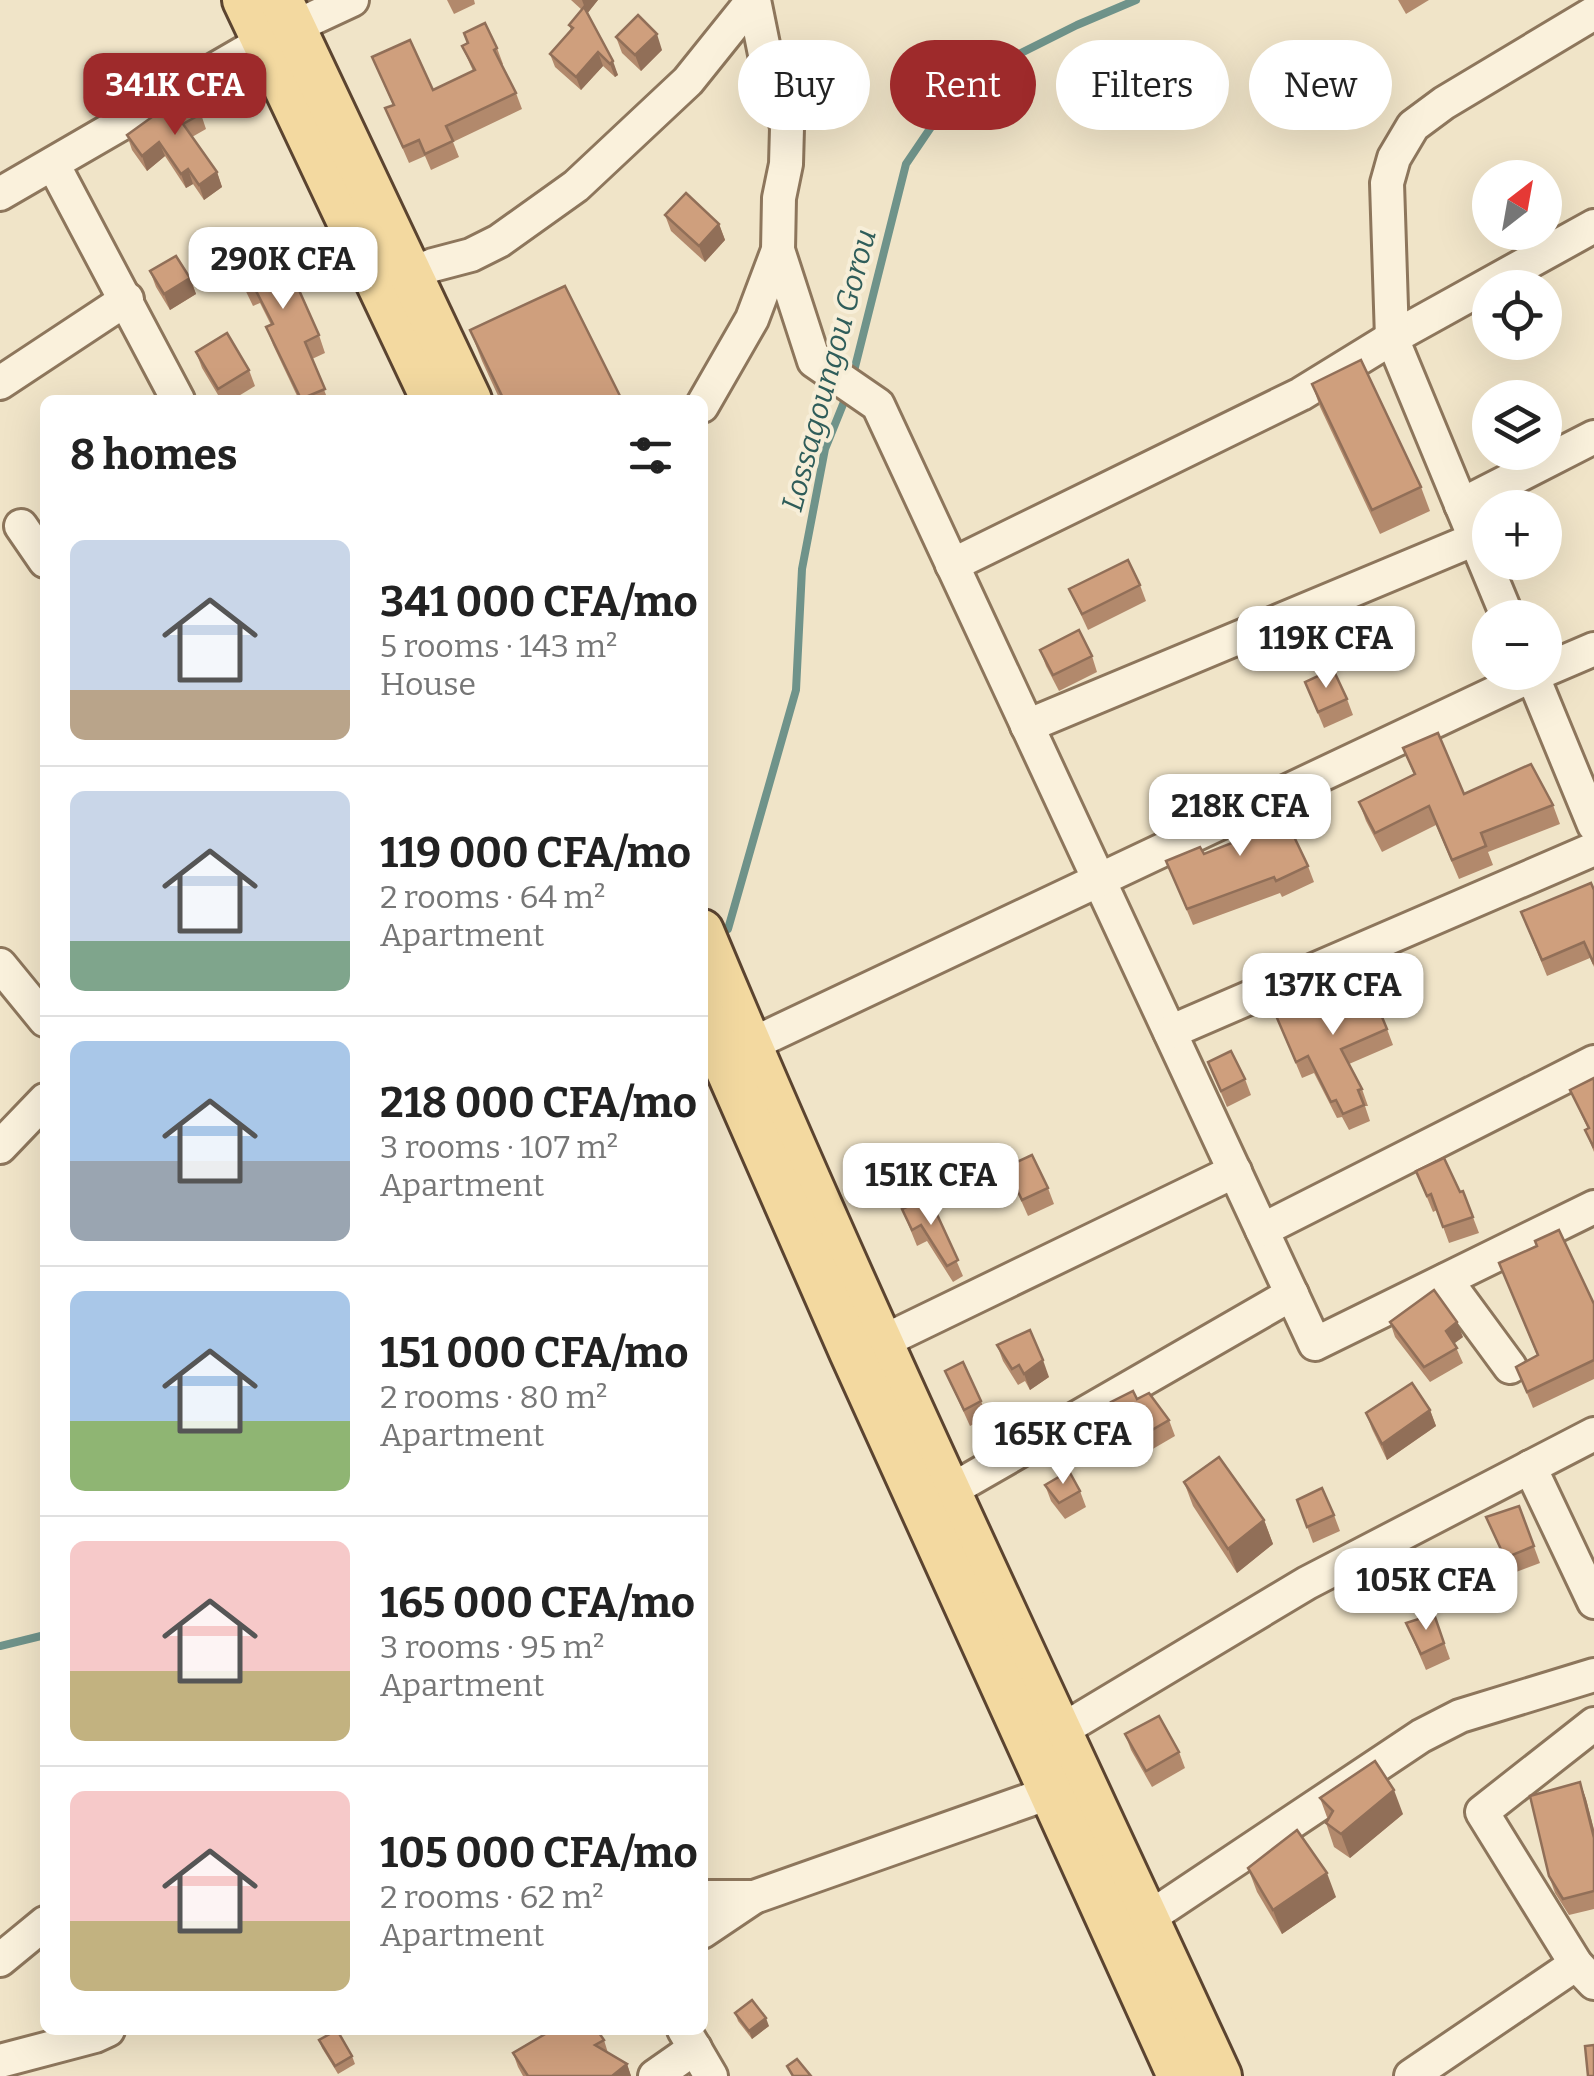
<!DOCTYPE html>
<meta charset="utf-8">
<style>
:root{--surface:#fff;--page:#f2f2f2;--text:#222;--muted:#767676;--line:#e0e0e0;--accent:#9e2a2b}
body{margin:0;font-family:Bitter,serif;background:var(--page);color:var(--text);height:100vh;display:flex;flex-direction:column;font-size:38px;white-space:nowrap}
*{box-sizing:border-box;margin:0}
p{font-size:32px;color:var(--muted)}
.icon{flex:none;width:55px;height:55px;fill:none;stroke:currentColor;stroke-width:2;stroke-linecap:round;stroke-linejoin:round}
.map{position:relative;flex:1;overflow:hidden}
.drawer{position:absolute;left:40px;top:395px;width:668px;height:1640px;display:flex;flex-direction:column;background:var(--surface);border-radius:15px;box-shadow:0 10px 40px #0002}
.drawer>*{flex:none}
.hud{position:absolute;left:738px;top:40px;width:705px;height:90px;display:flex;gap:20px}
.needle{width:65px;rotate:31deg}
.tools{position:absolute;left:1472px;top:160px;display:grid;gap:20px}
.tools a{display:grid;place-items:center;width:90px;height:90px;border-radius:50%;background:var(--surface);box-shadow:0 10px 40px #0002;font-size:50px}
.price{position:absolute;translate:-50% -85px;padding:0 22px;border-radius:20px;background:#fff;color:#222;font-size:32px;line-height:65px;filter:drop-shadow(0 2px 5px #0008)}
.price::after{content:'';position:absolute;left:50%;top:60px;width:30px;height:22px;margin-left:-15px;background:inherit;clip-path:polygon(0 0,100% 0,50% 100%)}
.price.current{background:var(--accent);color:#fff}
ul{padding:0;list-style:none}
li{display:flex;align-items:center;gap:30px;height:250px;padding:0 30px}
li+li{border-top:2px solid var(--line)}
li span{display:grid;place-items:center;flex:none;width:280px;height:200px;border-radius:15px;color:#555}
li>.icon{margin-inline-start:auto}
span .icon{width:120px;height:120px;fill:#fffc;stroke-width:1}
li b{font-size:42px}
h2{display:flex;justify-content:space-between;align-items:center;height:120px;padding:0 30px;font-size:42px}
.pill{padding:0 35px;border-radius:45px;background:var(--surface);box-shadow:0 10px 40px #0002;font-size:35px;line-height:90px}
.pill.current{background:var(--accent);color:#fff}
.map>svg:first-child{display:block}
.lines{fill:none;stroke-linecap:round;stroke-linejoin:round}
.stream{stroke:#6f938a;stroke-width:8}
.minor-casing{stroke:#8d765c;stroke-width:38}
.major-casing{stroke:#5b4430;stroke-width:48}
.minor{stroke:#faf1dc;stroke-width:32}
.major{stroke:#f3d9a0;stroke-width:42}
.wall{fill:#b2896c}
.shaded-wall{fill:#916f58}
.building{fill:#cf9f7d;stroke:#916f58;stroke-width:2.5}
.labels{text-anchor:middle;stroke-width:8;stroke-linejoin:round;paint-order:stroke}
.water-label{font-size:30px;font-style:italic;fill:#2f5d5a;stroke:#f7eed8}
</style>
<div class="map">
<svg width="1594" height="2076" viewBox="0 0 1594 2076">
<rect width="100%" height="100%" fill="#f0e4c8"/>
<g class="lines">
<g class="stream">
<path d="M852,379L906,164L942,111L997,65L1077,25L1136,0"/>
<path d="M728,929L796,690L802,569L825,449L848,392"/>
<path d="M0,1646L45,1635"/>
</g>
<defs>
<g id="minor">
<path d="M53,164L178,400"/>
<path d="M0,194L264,41L352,0"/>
<path d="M778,250L814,361L878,405L1315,1344L1594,1207"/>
<path d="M389,283L433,265L471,255L499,241L576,186L688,81L753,0"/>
<path d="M0,383L127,299"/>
<path d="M702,406L752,319L778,250L779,198L786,164L787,128L781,99L767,64L754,0"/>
<path d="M1461,505L1594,437"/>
<path d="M21,526L45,561"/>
<path d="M952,565L1301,394L1392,338L1594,226"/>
<path d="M1508,618L1392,338L1387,183L1394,158L1413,126L1444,103L1594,13"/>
<path d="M1545,670L1594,649"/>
<path d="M1531,672L1594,825"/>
<path d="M1027,726L1475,539"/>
<path d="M0,965L45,1020"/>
<path d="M1170,1032L1594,849"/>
<path d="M750,1045L1539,672"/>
<path d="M0,1147L45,1100"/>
<path d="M1262,1230L1594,1062"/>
<path d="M1446,1280L1510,1367"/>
<path d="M882,1342L1235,1171"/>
<path d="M1530,1467L1594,1602"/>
<path d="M948,1492L1292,1294"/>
<path d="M1594,1724L1482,1812L1576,1964L1594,1983"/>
<path d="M1062,1730L1307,1583L1594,1434"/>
<path d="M702,1897H754L1049,1793"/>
<path d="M1147,1919L1421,1736L1460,1716L1594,1675"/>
<path d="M702,1932L754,1897"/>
<path d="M0,1960L45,1923"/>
<path d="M684,2030L711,2076"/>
<path d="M0,2061L95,2036L108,2030"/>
<path d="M655,2076L695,2048"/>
<path d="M1411,2076L1576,1964"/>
</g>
<g id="major">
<path d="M244,0L433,400"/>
<path d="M281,0L470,400"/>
<path d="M702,931C863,1317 1045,1696 1220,2076"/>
<path d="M702,1012L851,1352L1179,2076"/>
</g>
</defs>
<use href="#minor" class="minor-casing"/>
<use href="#major" class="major-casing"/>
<use href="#minor" class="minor"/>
<use href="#major" class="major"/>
</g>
<g class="wall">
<path d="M447,0H474L475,4L454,14Z"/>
<path d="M571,0H598L587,13L618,75L615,77L603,66L581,90L555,67L550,54L571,30L569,25L582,10Z"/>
<path d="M1398,0H1429L1406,14Z"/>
<path d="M464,33L497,48L503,64L502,65L516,93L522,109L453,142L459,157L431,170L425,156L409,163L385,108L393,105L372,57L433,90L473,71L462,46L467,43Z"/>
<path d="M616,37L662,50L641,71L622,53Z"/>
<path d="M201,114L206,129L192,137L217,172L222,187L204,200L193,184L186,188L165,156L147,171L132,150L127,135Z"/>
<path d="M665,215L719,224L725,240L705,262L671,231Z"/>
<path d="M231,257L319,335L325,353L312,359L328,400H299L273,345L266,327L271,325L260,303L253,306L238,275Z"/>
<path d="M150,271L190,278L196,294L170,310L156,287Z"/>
<path d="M470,330L622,400H500L482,361Z"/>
<path d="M196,352L249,370L255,386L232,400H221L202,368Z"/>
<path d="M1312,384L1421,487L1430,511L1380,534L1320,407Z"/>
<path d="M1140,585L1146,601L1088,630L1069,589Z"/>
<path d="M1040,650L1092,656L1097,672L1059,691L1046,666Z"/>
<path d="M1305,682L1347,699L1353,715L1324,728Z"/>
<path d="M1403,748L1464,794L1553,805L1560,824L1488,852L1493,865L1459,879L1436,825L1382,852L1366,821L1359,802L1414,775Z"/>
<path d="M1204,854L1308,866L1314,882L1282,897L1280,893L1193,925L1166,861Z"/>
<path d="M1594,890V967L1590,958L1547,976L1521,912Z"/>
<path d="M1300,1009L1387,1029L1393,1045L1349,1064L1362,1089L1368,1106H1365L1370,1121L1349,1130L1342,1117L1337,1118L1314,1073L1302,1078L1274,1011Z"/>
<path d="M1208,1062L1245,1079L1251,1095L1227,1107Z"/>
<path d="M1594,1078V1152L1585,1130L1588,1129L1570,1090Z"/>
<path d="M1006,1167L1048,1188L1054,1204L1028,1216Z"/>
<path d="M1416,1171L1460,1192L1463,1191L1479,1233L1449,1243L1437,1210L1433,1212Z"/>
<path d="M929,1197L963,1276L953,1282L927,1241L917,1246L902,1209Z"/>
<path d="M1499,1263L1594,1304V1379L1533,1408L1516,1367L1537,1355Z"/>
<path d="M1390,1322L1463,1337L1454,1343L1463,1363L1430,1382L1395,1337Z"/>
<path d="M997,1345L1049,1377L1030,1390L1025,1381L1018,1385L1003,1361Z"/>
<path d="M945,1371L981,1401L987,1417L970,1426Z"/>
<path d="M1137,1399L1169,1420L1175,1436L1139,1457L1117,1418L1111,1402Z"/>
<path d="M1430,1410L1436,1426L1387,1460L1372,1429L1366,1413Z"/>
<path d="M1184,1482L1264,1520L1273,1544L1237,1573L1193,1506Z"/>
<path d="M1045,1485L1080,1491L1086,1507L1065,1519L1051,1501Z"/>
<path d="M1297,1500L1334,1515L1340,1531L1313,1543Z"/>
<path d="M1519,1506L1540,1563L1511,1574L1486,1517Z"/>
<path d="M1434,1614L1450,1659L1426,1670L1406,1623Z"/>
<path d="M1125,1734L1179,1752L1185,1768L1152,1787L1131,1750Z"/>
<path d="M1580,1782L1586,1799L1594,1830V1909L1569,1915L1555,1893L1549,1876Z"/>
<path d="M1320,1798L1403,1814L1350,1858L1334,1847L1326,1823L1328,1820Z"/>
<path d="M1248,1868L1336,1897L1282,1934L1257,1892Z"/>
<path d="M735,2013L769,2026L752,2039L738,2021Z"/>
<path d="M319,2040L352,2056L355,2064L338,2074L322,2048Z"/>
<path d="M604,2040L608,2053L627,2064L631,2076H523L518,2067L513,2053Z"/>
</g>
<g class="shaded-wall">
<path d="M582,0H598L587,14Z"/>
<path d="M657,34L662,50L641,71L635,55Z"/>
<path d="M598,52L603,66L581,90L576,77Z"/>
<path d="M613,61L618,75L615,77L610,64Z"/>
<path d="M159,142L165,156L147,171L142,156Z"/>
<path d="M188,169L193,184L186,188L181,174Z"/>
<path d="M217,172L222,187L204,200L199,185Z"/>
<path d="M719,224L725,240L705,262L699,246Z"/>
<path d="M190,278L196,294L170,310L164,294Z"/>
<path d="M1457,1322L1463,1337L1451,1346L1446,1331Z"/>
<path d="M1043,1360L1049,1377L1030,1390L1024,1374Z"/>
<path d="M1430,1410L1436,1426L1387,1460L1382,1444Z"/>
<path d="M1264,1520L1273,1544L1237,1573L1228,1549Z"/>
<path d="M1580,1782L1586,1799L1594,1830V1838Z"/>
<path d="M1394,1790L1403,1814L1350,1858L1341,1834Z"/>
<path d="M1327,1873L1336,1897L1282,1934L1273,1910Z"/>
<path d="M766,2018L769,2026L752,2039L749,2031Z"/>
<path d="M627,2064L631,2076H612Z"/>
</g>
<g class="building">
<path d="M584,7L613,61L610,64L598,52L576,77L550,54L573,28L569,25Z"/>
<path d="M638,15L657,34L635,55L616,37Z"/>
<path d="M485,23L497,48L494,50L516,93L446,126L453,141L425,154L419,140L403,147L385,108L394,105L372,57L410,40L433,90L475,70L462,46L468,43L464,33Z"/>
<path d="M188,91L201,114L183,124L217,172L199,185L188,169L181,174L159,142L142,156L127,135Z"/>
<path d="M686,193L719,224L699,246L665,215Z"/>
<path d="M272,239L282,252L319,335L305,342L325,389L301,399L266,327L273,324L253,285L247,288L231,257Z"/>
<path d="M176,256L190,278L164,294L150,271Z"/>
<path d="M565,286L622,400H504L470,330Z"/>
<path d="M227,333L249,370L218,389L196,352Z"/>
<path d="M1361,360L1421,487L1372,510L1312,384Z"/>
<path d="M1128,560L1140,585L1082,614L1069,589Z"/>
<path d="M1079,630L1092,656L1053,675L1040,650Z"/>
<path d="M1333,669L1347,699L1318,712L1305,682Z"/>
<path d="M1438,733L1464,794L1531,764L1553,805L1481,833L1486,846L1452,860L1429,806L1375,833L1359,802L1415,774L1403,748Z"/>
<path d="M1277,801L1308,866L1276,881L1274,877L1187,909L1166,861L1200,847L1204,854L1237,841L1232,821Z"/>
<path d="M1591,883L1594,890V964L1584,942L1542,960L1521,912Z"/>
<path d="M1367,981L1387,1029L1341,1049L1362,1089L1358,1090L1364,1105L1343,1114L1336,1100L1331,1102L1308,1056L1296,1062L1274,1011L1296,1001L1300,1009Z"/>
<path d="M1231,1051L1245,1079L1221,1091L1208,1062Z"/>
<path d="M1594,1078V1148L1585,1130L1589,1128L1570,1090Z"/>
<path d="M1032,1155L1048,1188L1022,1200L1006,1167Z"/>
<path d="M1444,1158L1460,1192L1463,1191L1473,1217L1443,1227L1431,1194L1427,1196L1416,1171Z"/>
<path d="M929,1197L958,1260L947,1266L921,1225L912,1230L902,1209Z"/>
<path d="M1559,1230L1594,1304V1360L1527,1392L1516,1367L1538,1355L1499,1263L1537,1246L1535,1241Z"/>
<path d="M1434,1290L1457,1322L1446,1331L1457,1348L1424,1367L1390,1322Z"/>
<path d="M1030,1330L1043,1360L1024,1374L1019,1365L1012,1369L997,1345Z"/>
<path d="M963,1362L981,1401L964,1410L945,1371Z"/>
<path d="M1412,1383L1430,1410L1382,1444L1366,1413Z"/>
<path d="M1133,1391L1137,1399L1149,1393L1169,1420L1133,1441L1111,1402Z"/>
<path d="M1219,1457L1264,1520L1228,1549L1184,1482Z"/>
<path d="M1069,1471L1080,1491L1059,1503L1045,1485Z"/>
<path d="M1322,1488L1334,1515L1307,1527L1297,1500Z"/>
<path d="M1519,1506L1534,1546L1505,1558L1486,1517Z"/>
<path d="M1434,1614L1444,1643L1421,1654L1406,1623Z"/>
<path d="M1159,1716L1179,1752L1146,1771L1125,1734Z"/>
<path d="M1375,1761L1394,1790L1341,1834L1326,1823L1333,1811L1320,1798Z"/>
<path d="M1580,1782L1594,1838V1891L1563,1899L1549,1876L1530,1796Z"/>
<path d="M1297,1830L1327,1873L1273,1910L1248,1868Z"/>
<path d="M752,2000L766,2018L749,2031L735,2013Z"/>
<path d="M337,2030L352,2056L335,2066L319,2040Z"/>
<path d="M552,2030H597L604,2040L595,2045L627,2064L612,2076H528L513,2053Z"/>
<path d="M1594,2045V2076H1588L1585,2046Z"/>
<path d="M797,2059L811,2076H793L787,2066Z"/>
</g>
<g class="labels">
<g class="water-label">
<text transform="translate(829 370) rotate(-75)" y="10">Lossagoungou Gorou</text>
</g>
</g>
</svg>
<div class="tools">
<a><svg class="needle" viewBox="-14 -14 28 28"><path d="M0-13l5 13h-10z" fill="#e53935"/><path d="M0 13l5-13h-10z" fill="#767676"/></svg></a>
<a><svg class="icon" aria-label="locate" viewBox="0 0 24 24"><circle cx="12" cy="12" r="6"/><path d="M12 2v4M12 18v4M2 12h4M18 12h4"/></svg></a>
<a><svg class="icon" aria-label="layers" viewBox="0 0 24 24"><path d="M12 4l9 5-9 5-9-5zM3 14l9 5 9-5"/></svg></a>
<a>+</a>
<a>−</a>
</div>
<b class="price current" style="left:175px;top:138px">341K CFA</b>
<b class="price" style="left:283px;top:312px">290K CFA</b>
<b class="price" style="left:1326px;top:691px">119K CFA</b>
<b class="price" style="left:1240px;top:859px">218K CFA</b>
<b class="price" style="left:1333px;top:1038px">137K CFA</b>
<b class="price" style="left:931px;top:1228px">151K CFA</b>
<b class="price" style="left:1063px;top:1487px">165K CFA</b>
<b class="price" style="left:1426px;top:1633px">105K CFA</b>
<div class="hud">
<a class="pill">Buy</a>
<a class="pill current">Rent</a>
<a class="pill">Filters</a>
<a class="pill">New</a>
</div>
<section class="drawer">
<h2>8 homes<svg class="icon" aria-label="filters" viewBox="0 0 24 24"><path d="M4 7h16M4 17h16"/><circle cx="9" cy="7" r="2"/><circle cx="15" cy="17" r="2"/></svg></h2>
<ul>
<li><span style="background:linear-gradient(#c9d6e8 75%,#b9a48a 0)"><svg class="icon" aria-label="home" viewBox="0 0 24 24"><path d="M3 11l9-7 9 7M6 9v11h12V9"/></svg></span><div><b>341 000 CFA/mo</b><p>5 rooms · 143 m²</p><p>House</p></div></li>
<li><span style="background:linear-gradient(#c9d6e8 75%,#7fa58c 0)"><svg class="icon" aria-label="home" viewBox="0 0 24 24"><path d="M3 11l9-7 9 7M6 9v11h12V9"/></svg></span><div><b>119 000 CFA/mo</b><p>2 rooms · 64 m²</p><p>Apartment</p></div></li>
<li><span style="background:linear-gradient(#a9c7e8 60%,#9aa5b1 0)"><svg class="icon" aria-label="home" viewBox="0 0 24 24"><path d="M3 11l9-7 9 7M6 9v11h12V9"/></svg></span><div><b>218 000 CFA/mo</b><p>3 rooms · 107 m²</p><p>Apartment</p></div></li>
<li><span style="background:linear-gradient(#a9c7e8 65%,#8fb573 0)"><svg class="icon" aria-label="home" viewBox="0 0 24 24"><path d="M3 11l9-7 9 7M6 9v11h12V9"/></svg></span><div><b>151 000 CFA/mo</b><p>2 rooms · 80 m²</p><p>Apartment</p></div></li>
<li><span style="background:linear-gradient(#f6c9c9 65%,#c2b280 0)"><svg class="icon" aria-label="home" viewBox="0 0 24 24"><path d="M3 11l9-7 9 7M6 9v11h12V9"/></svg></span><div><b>165 000 CFA/mo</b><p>3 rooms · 95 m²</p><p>Apartment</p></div></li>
<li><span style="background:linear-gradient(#f6c9c9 65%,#c2b280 0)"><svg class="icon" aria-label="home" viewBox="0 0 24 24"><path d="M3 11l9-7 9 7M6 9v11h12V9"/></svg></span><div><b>105 000 CFA/mo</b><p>2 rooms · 62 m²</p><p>Apartment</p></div></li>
</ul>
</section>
</div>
